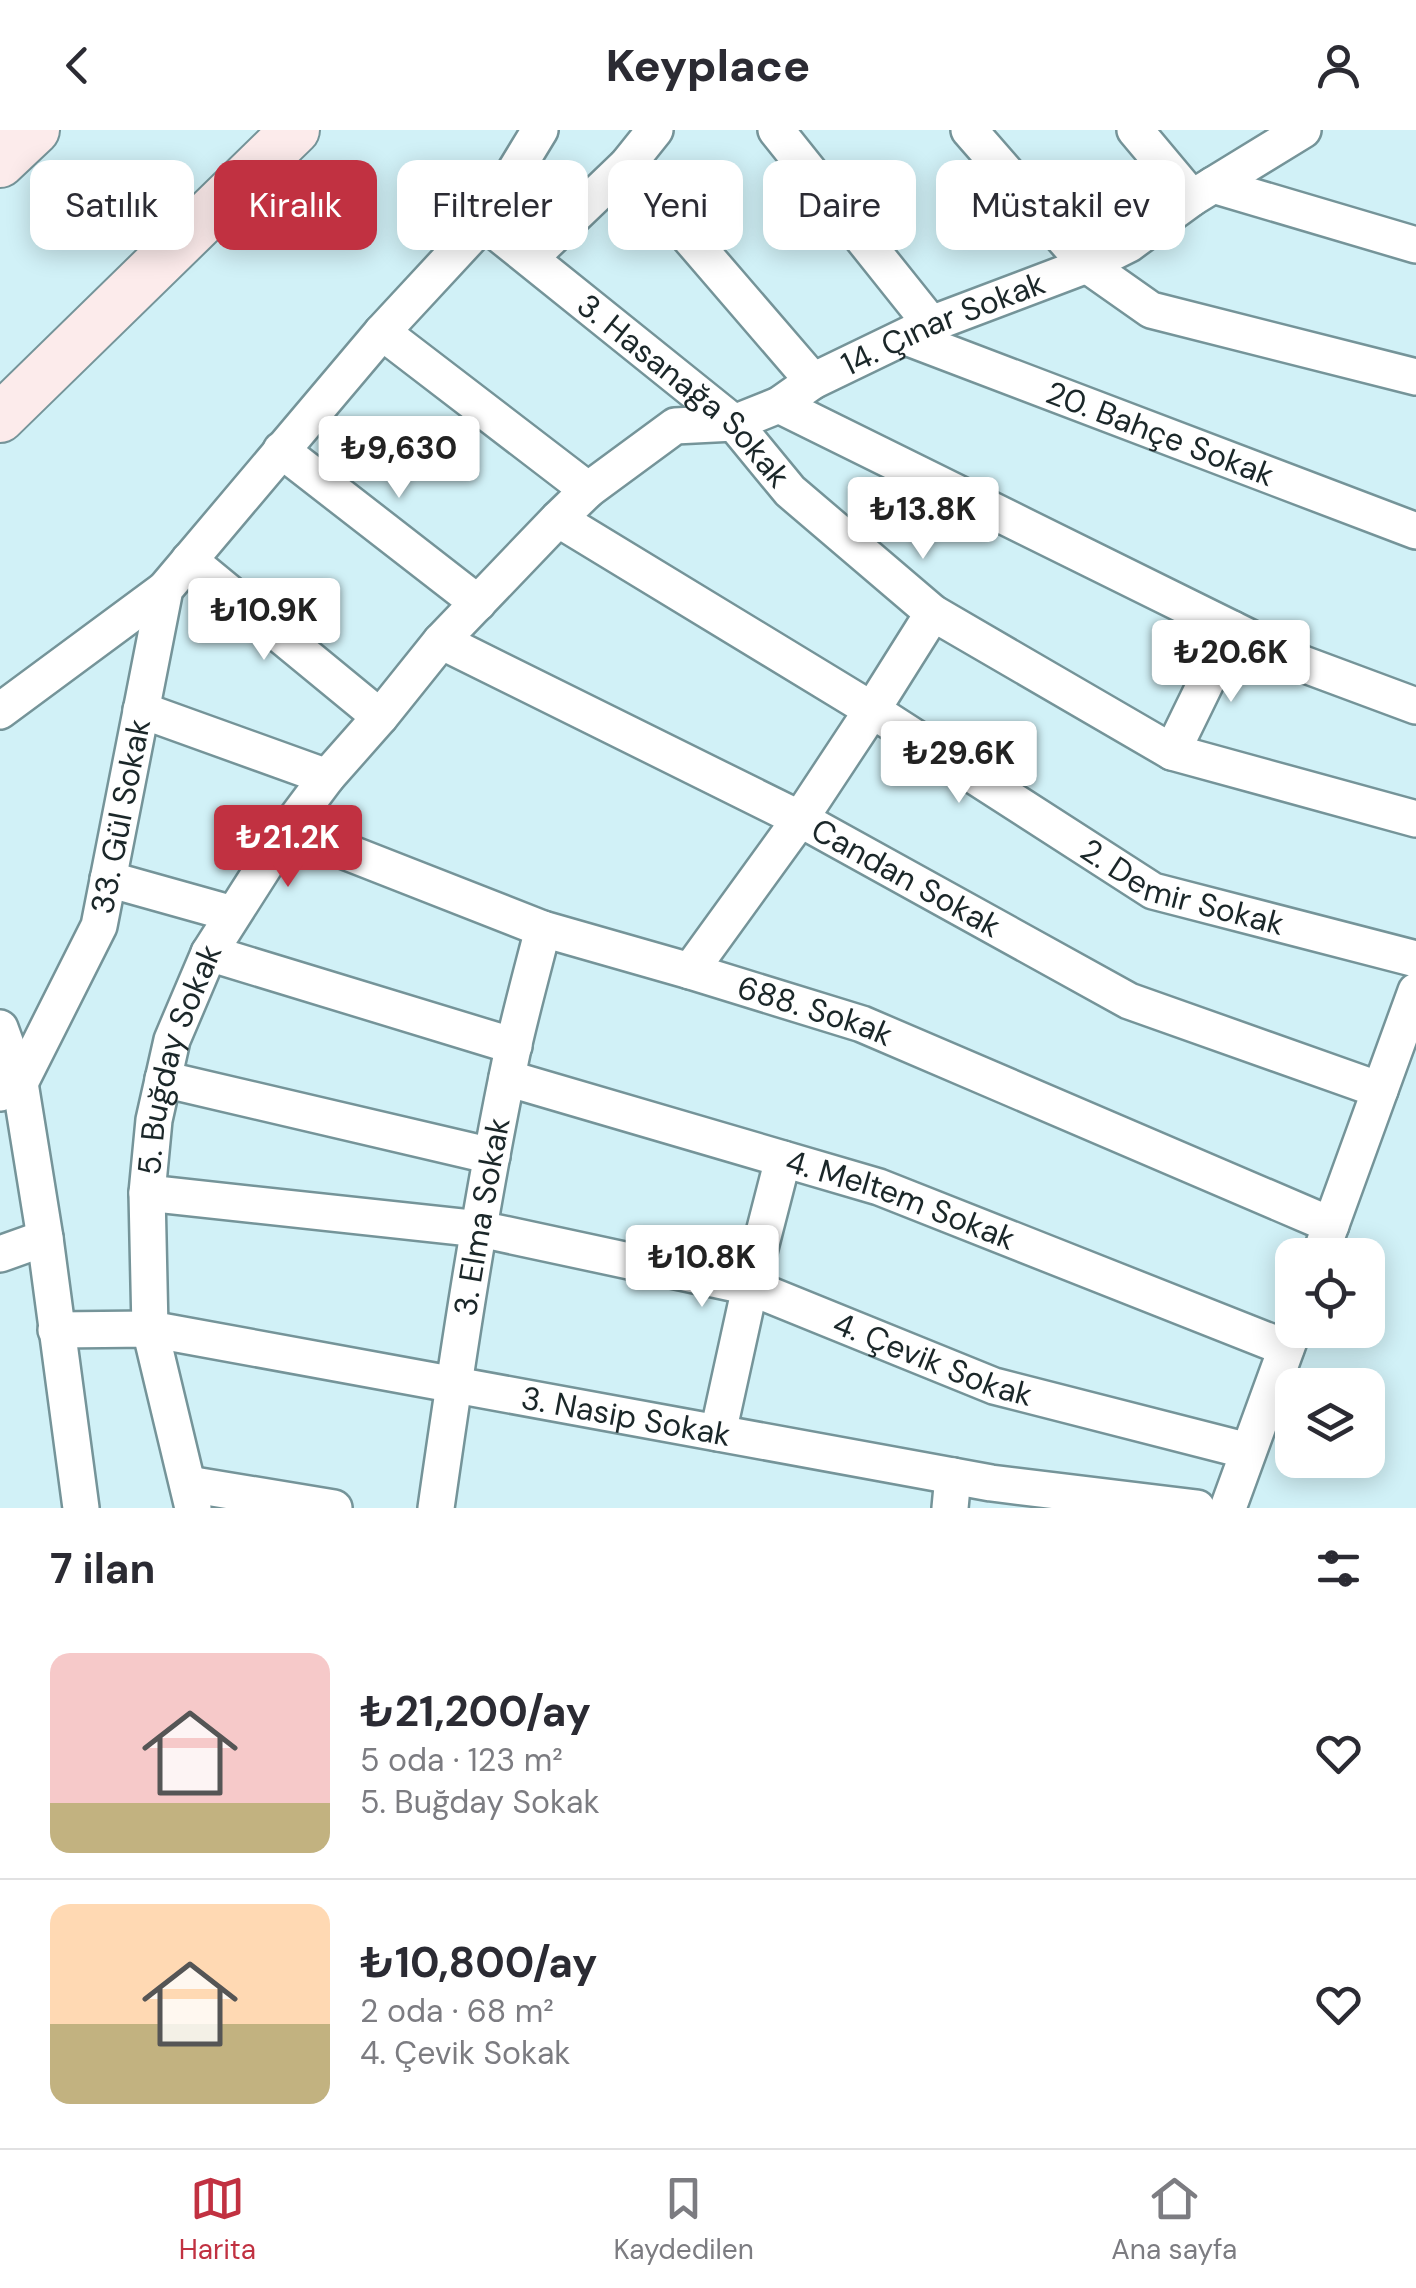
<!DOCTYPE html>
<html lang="tr">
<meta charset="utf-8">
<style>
:root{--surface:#fff;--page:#f2f2f3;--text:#2b2b33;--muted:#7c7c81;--line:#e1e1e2;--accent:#c13141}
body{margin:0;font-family:"DM Sans",sans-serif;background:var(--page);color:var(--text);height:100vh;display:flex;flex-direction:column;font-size:38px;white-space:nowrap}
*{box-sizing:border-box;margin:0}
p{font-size:32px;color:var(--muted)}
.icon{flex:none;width:55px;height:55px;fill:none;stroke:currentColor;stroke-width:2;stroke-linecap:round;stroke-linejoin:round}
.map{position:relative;height:1378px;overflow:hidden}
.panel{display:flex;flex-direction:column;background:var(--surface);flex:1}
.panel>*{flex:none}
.top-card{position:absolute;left:30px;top:30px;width:1358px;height:90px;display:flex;gap:20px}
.buttons{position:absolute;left:1275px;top:1108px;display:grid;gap:20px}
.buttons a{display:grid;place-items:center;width:110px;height:110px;border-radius:20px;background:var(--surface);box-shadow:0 5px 25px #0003;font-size:50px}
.price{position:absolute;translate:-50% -85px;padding:0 22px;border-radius:10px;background:#fff;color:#222;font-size:32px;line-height:65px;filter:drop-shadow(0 2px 5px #0008)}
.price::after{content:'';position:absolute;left:50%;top:60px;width:30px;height:22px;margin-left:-15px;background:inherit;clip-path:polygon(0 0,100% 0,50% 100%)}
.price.current{background:var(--accent);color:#fff}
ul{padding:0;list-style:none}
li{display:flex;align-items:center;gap:30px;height:250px;padding:0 50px}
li+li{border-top:2px solid var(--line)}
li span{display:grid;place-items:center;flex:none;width:280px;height:200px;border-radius:20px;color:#555}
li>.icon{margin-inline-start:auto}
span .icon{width:120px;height:120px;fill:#fffc;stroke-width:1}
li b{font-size:42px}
h2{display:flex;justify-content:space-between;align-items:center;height:120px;padding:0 50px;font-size:42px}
.chip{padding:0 35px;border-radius:20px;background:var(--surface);box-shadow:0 5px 25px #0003;font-size:35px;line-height:90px}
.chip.current{background:var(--accent);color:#fff}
header{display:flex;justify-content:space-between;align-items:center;height:130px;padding:0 50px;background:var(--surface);font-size:45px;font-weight:800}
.menu{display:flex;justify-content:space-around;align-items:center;height:140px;border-top:2px solid var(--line);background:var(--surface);font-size:28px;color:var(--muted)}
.menu a{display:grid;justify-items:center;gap:5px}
.menu .current{color:var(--accent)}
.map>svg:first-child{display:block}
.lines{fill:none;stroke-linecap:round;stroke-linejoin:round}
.minor-casing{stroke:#759499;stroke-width:40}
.secondary-casing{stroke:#759499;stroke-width:52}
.minor{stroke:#fff;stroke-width:35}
.secondary{stroke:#fcebeb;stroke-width:48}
.labels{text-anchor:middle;stroke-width:10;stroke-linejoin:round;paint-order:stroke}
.street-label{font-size:32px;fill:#1b2729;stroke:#d1f1f7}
</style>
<header><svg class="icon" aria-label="back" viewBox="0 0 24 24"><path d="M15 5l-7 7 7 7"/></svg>Keyplace<svg class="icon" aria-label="person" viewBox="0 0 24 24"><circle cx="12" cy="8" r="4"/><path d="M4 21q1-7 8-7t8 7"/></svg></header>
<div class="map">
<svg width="1416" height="1378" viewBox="0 0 1416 1378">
<rect width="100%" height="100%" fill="#d1f1f7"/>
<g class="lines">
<defs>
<g id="minor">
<path d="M776,0L931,194"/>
<path d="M969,0L1087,135L1151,180L1416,247"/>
<path d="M1135,0L1192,68"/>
<path d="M627,35L813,251"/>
<path d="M1213,55L1416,115"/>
<path id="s1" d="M484,92L734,293L790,361L933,483L1172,622L1416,689"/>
<path d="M530,128L627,35L655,0"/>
<path d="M382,202L588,360"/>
<path id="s2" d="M906,207L1416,401"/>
<path d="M779,275L1303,534L1416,576"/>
<path d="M281,320L478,473"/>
<path id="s3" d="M558,389L872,580L1153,761L1416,829"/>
<path d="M189,430L380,587"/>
<path id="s4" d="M441,511L800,689L1129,871L1380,960"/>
<path d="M141,580L327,647"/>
<path d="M0,581L165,459"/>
<path d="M1172,622L1232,499"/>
<path id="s5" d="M288,699L543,799L690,841L862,894L1331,1095"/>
<path d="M108,749L233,784"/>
<path d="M209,823L514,916"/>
<path d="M690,841L800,689L872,580L933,483"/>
<path d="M0,898L20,953L45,1108L81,1378"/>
<path id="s6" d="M507,948L879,1057L1286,1218"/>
<path d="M163,949L492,1026"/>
<path id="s7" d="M0,963L20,953L99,796L165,459L382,202L484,92L540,0"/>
<path id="s8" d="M147,1063L480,1099L750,1157L994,1256L1248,1321"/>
<path d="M0,1124L45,1108"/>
<path d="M1320,1125L1416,861"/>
<path id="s9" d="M56,1200L150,1199L991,1353L1197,1378"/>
<path d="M718,1303L750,1157L783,1029"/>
<path d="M188,1354L334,1378"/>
<path id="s10" d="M193,1378L150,1199L147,1063L154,990L172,910L209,823L288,699L327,647L380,587L441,511L558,389L588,360L675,296L734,293L779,275L813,251L931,194L1087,135L1129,114L1192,68L1303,0"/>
<path id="s11" d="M436,1378C458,1224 481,1070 513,918C522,878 533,838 543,799"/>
<path d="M950,1378L953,1346"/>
<path d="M1228,1378L1293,1200"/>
</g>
<g id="secondary">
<path d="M0,33L35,0"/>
<path d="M0,288L295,0"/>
</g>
</defs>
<use href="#minor" class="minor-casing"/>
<use href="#secondary" class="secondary-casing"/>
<use href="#minor" class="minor"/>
<use href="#secondary" class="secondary"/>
</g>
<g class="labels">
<g class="street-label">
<text dy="11" stroke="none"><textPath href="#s10" startOffset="1570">14. Çınar Sokak</textPath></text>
<text dy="11" stroke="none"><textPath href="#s1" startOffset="262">3. Hasanağa Sokak</textPath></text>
<text dy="11" stroke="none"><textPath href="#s2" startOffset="272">20. Bahçe Sokak</textPath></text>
<text dy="11" stroke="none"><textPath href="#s7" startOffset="310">33. Gül Sokak</textPath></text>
<text dy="11" stroke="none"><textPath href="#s4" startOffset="522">Candan Sokak</textPath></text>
<text dy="11" stroke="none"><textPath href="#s3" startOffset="728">2. Demir Sokak</textPath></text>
<text dy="11" stroke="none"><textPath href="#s5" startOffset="558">688. Sokak</textPath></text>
<text dy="11" stroke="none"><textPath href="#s10" startOffset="458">5. Buğday Sokak</textPath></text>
<text dy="11" stroke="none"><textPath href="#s6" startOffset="412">4. Meltem Sokak</textPath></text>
<text dy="11" stroke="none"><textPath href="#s11" startOffset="295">3. Elma Sokak</textPath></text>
<text dy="11" stroke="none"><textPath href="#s8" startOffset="808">4. Çevik Sokak</textPath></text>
<text dy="11" stroke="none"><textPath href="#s9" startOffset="578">3. Nasip Sokak</textPath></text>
</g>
</g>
</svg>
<div class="buttons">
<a><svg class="icon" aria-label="locate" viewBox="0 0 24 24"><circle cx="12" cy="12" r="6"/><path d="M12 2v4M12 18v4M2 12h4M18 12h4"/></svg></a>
<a><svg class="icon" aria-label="layers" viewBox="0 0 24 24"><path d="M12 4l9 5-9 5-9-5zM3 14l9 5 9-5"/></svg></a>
</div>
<b class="price" style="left:399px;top:371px">₺9,630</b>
<b class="price" style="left:923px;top:432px">₺13.8K</b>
<b class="price" style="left:264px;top:533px">₺10.9K</b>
<b class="price" style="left:1231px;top:575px">₺20.6K</b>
<b class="price" style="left:959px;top:676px">₺29.6K</b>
<b class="price current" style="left:288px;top:760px">₺21.2K</b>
<b class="price" style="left:702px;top:1180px">₺10.8K</b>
<div class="top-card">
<a class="chip">Satılık</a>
<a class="chip current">Kiralık</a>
<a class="chip">Filtreler</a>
<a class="chip">Yeni</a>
<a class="chip">Daire</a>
<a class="chip">Müstakil ev</a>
</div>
</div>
<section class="panel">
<h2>7 ilan<svg class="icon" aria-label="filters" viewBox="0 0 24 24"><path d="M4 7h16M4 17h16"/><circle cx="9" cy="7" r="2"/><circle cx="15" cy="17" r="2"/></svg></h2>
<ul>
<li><span style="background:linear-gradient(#f6c9c9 75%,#c2b280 0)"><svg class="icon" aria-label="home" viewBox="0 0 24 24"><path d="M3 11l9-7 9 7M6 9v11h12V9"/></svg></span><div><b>₺21,200/ay</b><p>5 oda · 123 m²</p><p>5. Buğday Sokak</p></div><svg class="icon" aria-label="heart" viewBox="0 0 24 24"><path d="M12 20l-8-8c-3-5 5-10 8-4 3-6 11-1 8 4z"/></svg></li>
<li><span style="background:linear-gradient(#ffd9b3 60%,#c2b280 0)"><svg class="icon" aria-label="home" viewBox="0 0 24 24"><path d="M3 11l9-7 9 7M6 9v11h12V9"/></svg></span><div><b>₺10,800/ay</b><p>2 oda · 68 m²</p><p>4. Çevik Sokak</p></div><svg class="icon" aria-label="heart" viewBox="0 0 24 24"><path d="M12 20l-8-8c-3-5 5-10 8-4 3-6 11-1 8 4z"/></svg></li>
</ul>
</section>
<nav class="menu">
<a class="current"><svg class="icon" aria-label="map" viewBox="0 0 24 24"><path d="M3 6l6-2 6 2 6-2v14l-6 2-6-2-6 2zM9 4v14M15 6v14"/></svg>Harita</a>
<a><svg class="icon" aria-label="saved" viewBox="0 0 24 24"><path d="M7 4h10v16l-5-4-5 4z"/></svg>Kaydedilen</a>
<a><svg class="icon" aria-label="home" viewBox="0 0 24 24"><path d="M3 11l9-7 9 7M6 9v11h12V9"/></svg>Ana sayfa</a>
</nav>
